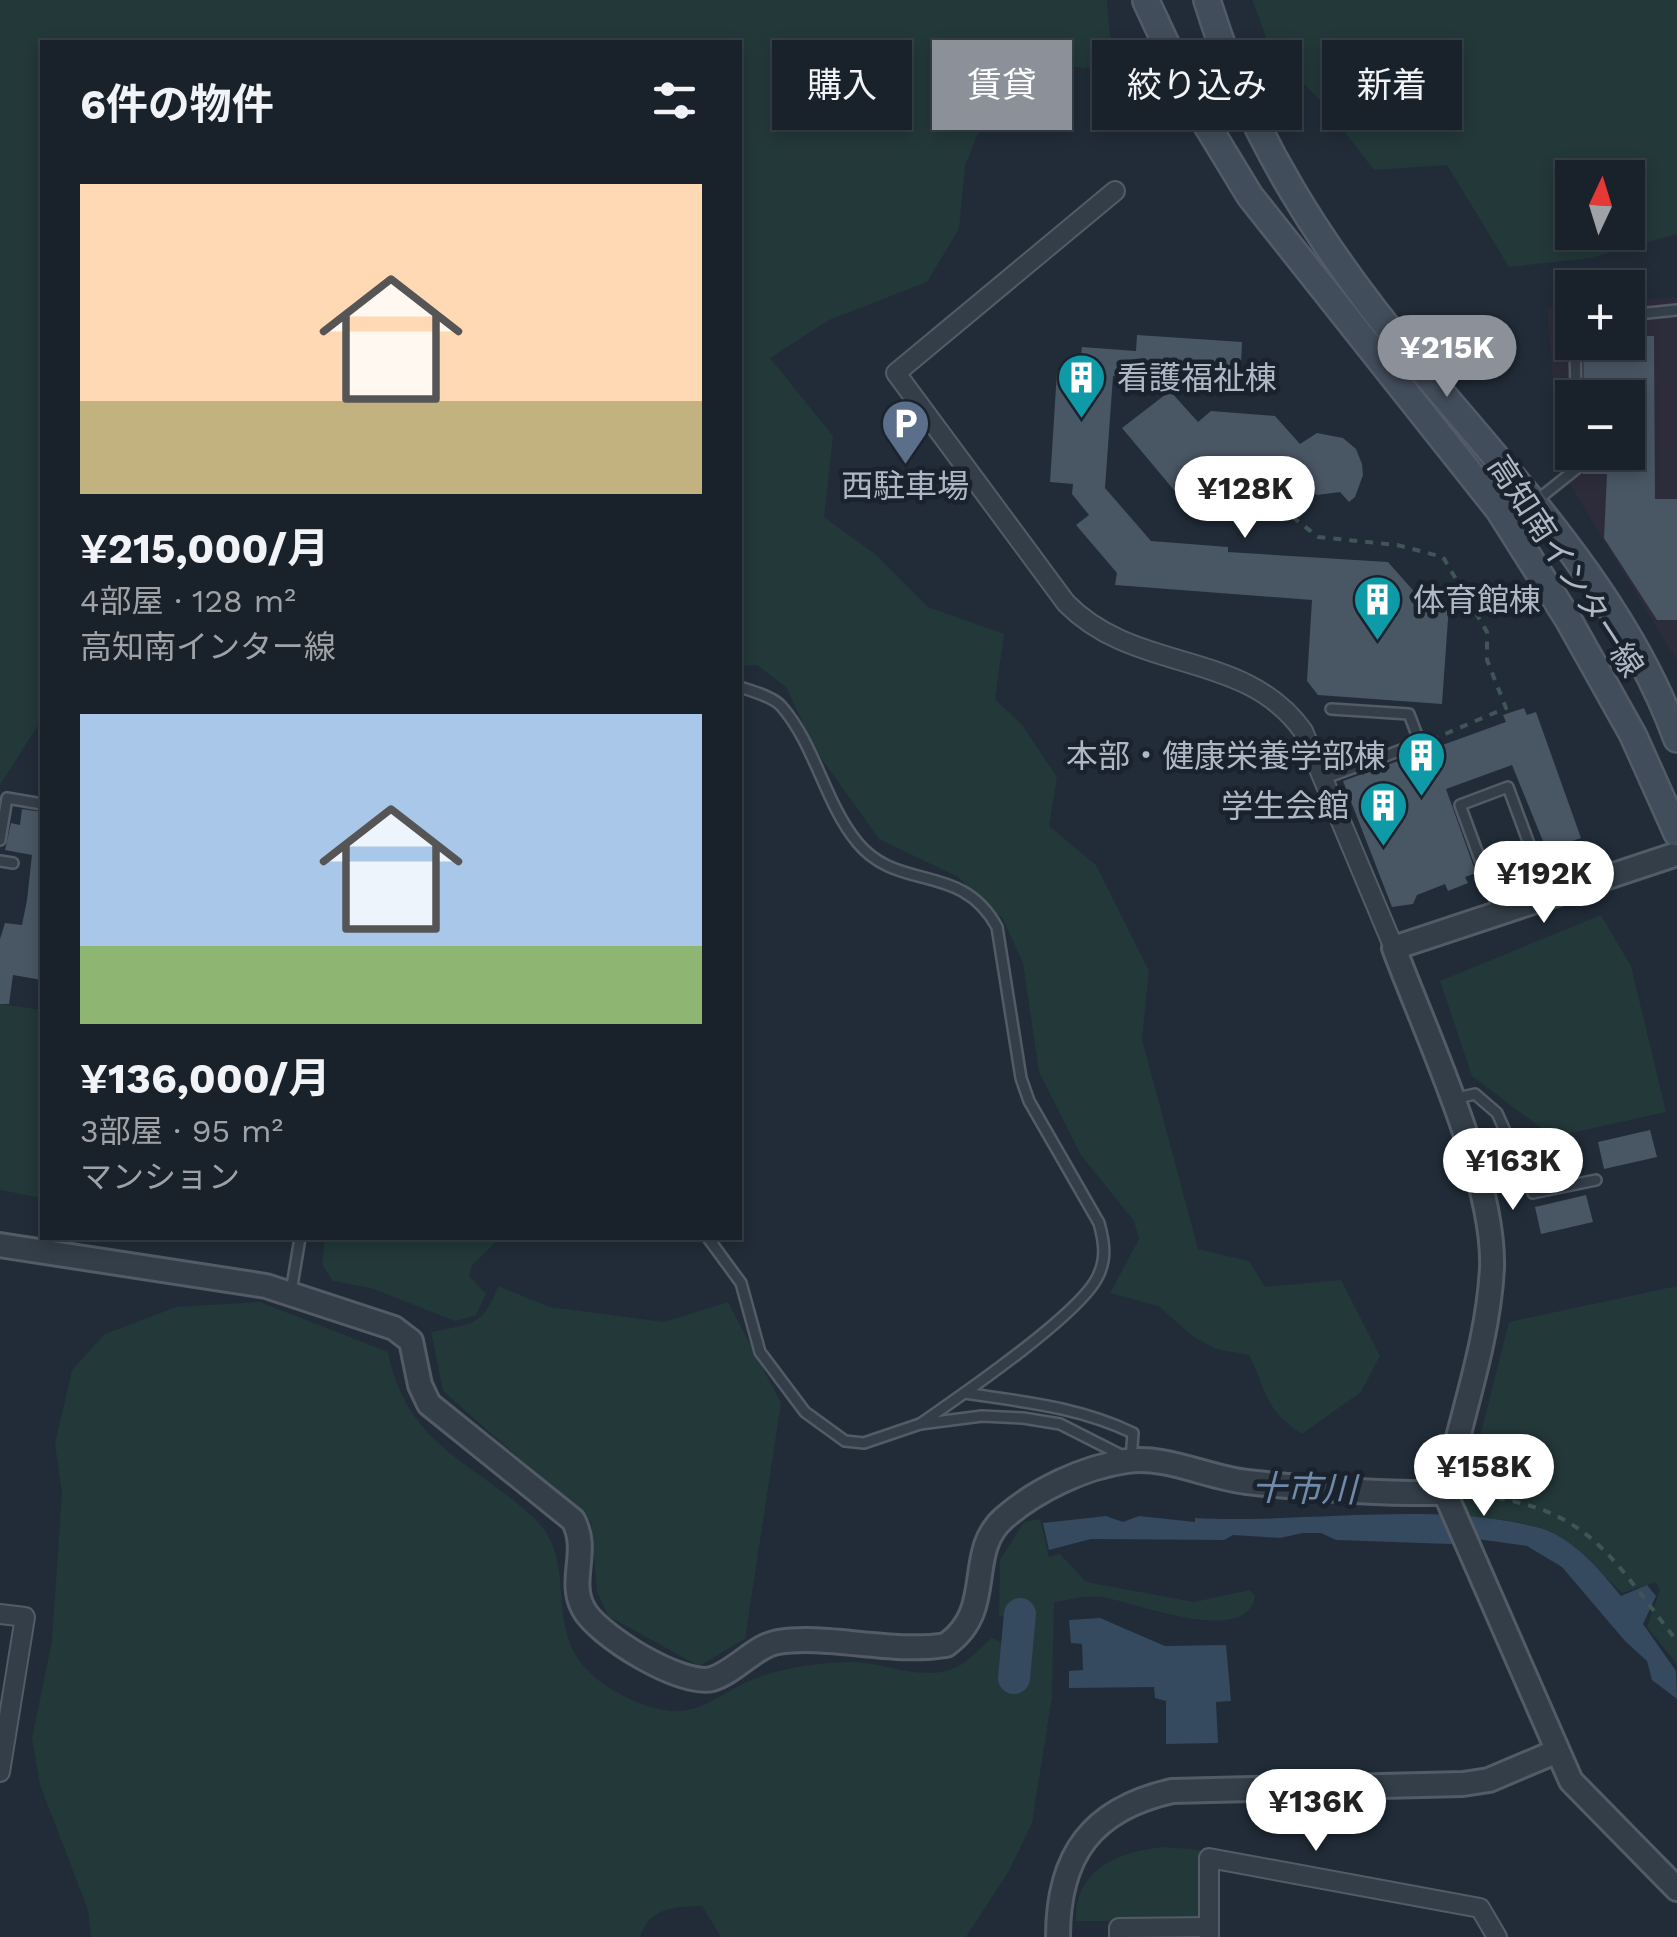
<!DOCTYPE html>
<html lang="ja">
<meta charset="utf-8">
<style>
:root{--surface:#19212a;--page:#222932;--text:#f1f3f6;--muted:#9fa3a8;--line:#373e47;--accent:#8c9099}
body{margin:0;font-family:"Work Sans","Noto Sans JP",sans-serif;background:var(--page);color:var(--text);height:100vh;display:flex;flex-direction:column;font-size:38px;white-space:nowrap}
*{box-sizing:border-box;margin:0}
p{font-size:32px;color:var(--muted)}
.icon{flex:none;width:55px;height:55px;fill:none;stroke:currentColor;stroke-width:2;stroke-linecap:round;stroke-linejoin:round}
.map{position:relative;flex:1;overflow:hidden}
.panel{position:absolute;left:40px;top:40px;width:702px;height:1200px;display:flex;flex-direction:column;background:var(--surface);border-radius:0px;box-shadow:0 5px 15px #0003,0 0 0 2px var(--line)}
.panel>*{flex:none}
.banner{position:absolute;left:772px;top:40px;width:752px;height:90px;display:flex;gap:20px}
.needle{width:65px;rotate:4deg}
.tools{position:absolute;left:1555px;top:160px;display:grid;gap:20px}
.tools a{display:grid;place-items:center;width:90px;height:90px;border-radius:0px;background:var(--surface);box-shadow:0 5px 15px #0003,0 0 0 2px var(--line);font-size:50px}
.price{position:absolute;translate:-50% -85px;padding:0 22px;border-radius:35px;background:#fff;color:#222;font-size:32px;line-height:65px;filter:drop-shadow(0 2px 5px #0008)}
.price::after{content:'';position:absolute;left:50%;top:60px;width:30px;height:22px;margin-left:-15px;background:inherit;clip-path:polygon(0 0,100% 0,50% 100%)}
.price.active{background:var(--accent);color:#fff}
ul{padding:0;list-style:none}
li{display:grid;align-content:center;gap:20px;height:530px;padding:0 40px}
li span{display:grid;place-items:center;height:310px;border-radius:0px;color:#555}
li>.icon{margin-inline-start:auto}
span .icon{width:180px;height:180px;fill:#fffc;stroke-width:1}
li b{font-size:42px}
h2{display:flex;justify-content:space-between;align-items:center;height:120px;padding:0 40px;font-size:42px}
.tag{padding:0 35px;border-radius:0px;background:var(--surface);box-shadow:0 5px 15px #0003,0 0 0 2px var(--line);font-size:35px;line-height:90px}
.tag.active{background:var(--accent);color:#fff}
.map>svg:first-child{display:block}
.medical{fill:#2d2c3a;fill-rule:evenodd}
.green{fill:#233839;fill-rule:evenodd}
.water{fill:#35495f}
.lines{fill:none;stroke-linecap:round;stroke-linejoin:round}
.river{stroke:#35495f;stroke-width:32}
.building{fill:#495664}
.service-casing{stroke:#525b66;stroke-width:14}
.minor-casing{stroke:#525b66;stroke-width:22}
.tertiary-casing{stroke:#525b66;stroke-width:28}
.secondary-casing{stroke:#525b66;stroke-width:30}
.path{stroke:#405556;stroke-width:4;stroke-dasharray:8 8;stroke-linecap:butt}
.service{stroke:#343e48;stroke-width:9}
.minor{stroke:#343e48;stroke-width:18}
.tertiary{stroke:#343e48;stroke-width:22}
.secondary{stroke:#424d5b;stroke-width:25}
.labels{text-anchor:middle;stroke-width:9;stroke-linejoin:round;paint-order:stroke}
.poi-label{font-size:32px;fill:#afb8c5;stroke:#1a232d;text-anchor:start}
.street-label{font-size:32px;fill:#afb8c5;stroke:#1a232d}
.water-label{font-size:35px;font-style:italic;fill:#708ba9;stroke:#1a232d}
</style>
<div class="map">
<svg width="1677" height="1937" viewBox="0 0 1677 1937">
<rect width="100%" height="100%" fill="#212c38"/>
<path class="medical" d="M1677,297V661L1560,468L1547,308L1572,305V342H1628V301ZM1572,398H1628V452H1572Z"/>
<g class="green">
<path d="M0,0H1107L1110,36L1131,74L1054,64L994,96L965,165L959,229L927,282L829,320L770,358L833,436L824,517L875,554L928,607L1004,634L995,699L1022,725L1057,777L1049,826L1096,865L1149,971L1142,1039L1198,1249L1249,1261L1265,1287L1341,1280L1380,1356L1361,1392L1302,1434C1264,1410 1268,1392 1249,1355L1216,1349L1194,1337L1158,1306L1110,1293L1139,1239L1134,1221L1081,1155L1039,1072L1023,963L1003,919L958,877L879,839L816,751L786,687L757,665L740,666V42H42V719L0,785Z"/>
<path d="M1252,0H1677V234L1591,258L1509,267L1447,165L1374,170L1320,100L1272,52ZM1572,178H1628V232H1572Z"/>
<path d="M1601,915L1631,966L1666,1112L1553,1137L1472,1076L1440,981Z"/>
<path d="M0,1004L42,1010V1198L0,1190Z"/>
<path d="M325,1238H500L472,1265L469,1276L486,1294L476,1315L455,1321L371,1288L333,1281L322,1264Z"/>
<path d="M498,1286L550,1307L664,1322L728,1302L781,1403L745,1639L699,1666L608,1616L597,1592L591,1522L443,1391L431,1332C471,1324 483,1327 498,1286Z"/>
<path d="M1677,1286V1664L1647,1627L1660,1590L1656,1582L1622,1593C1563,1535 1558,1523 1471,1517L1463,1504L1509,1322Z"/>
<path d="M260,1302L388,1352C407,1447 475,1462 535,1519C576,1559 548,1614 579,1660C595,1684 635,1705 663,1710C701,1717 722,1691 754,1679C782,1668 821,1662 851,1662C886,1662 923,1683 957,1667C969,1661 981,1647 992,1638L1013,1648L1010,1670L1017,1676L1024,1617L999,1616L1000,1560L1024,1522L1040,1519L1049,1557L1060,1554L1086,1582L1146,1593L1194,1602L1250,1590L1255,1596C1248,1648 1133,1602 1102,1597C1087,1595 1069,1600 1054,1602L1052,1697L1032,1823L1009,1871L966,1937H721L702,1906C674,1907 650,1907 640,1937H91L88,1910L40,1785L32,1738L52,1641L62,1493L55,1444L72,1370L105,1334L176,1307Z"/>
<path d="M1164,1847L1200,1850L1202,1921H1076C1074,1868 1121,1851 1164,1847Z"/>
</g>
<g class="water">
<path d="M1106,1516L1123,1522L1139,1516L1195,1522V1518C1302,1524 1436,1500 1540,1528C1572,1537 1601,1571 1621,1596L1647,1585L1656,1596L1643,1624L1676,1671L1677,1699L1652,1680L1647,1661L1625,1641L1562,1567L1527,1546L1477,1539L1450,1544L1336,1540L1321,1533H1303L1280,1538L1233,1535L1224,1540L1091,1539L1049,1550L1043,1523Z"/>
<path d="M1100,1618L1165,1646L1226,1645L1231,1701L1216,1702L1218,1743L1166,1744V1701L1155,1698L1154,1687L1069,1688V1671L1083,1670L1082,1644L1071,1643L1069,1620Z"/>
</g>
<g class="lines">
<path class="river" d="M1014,1678L1020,1614"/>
</g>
<g class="building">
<path d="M1137,335L1242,342L1240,385L1113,376L1105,488L1151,541L1228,547V552L1388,562L1426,605H1449L1442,704L1318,695L1307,681L1312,600L1115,585L1117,573L1076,525L1089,515L1072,494L1073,484L1050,482L1057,371H1064L1081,355L1082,347L1136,351Z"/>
<path d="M1628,336H1654L1655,499H1677V620H1657L1604,538L1607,474H1582L1585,452H1628V398H1584L1583,344L1628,342Z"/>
<path d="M1170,391L1198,422L1211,411L1275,416L1300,444L1317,433L1343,438L1356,449L1362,464L1363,475L1355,497L1349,502L1340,492L1317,495L1302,485L1288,465L1232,462L1228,517L1194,514L1122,428Z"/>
<path d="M1524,708L1527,715L1536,712L1581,838L1570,842L1572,850L1558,855L1556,848L1547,851L1512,765L1446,789L1476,873L1465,877L1468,883L1448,891L1445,884L1417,895L1413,904L1392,907L1343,781L1506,722L1503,715Z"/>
<path d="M22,809L42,812V980L13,975L9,1004H0V939L5,923L22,925L27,900L32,855L5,850L11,823L20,825Z"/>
<path d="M1650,1130L1657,1157L1604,1169L1598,1142Z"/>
<path d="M1586,1195L1593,1222L1541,1234L1535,1207Z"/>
</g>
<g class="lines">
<defs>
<g id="service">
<path d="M1628,315L1677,310"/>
<path d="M1575,342L1576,398"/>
<path d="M1536,501L1576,469L1577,452"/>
<path d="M740,687C752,691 774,697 782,707C815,745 825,803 857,842C898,893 961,861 997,927L1021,1078L1029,1101L1099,1223C1104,1241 1107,1258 1098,1276C1081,1314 959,1397 920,1424"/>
<path d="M1323,779L1420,743L1409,714L1331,709"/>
<path d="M0,840L7,798L42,804"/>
<path d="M0,861L13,863"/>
<path d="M1499,911L1460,805L1508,787L1548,895"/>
<path d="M1453,1099L1475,1094L1497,1113L1533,1193L1596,1180"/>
<path d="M708,1238L741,1283L760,1352L805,1412L845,1441L864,1443L920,1424L982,1416L1023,1418L1060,1424L1131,1460L1133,1433C1079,1407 1024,1402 965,1393"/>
<path d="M291,1292L300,1238"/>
</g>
<g id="minor">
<path d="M1115,191L896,373L1066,603C1135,674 1245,649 1303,731L1394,948"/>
<path d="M0,1614L25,1617L0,1772"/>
<path d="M1119,1937V1928L1209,1927"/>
<path d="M1209,1937V1858L1480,1908L1497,1937"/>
</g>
<g id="tertiary">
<path d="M0,1245L266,1286L394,1328L411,1341L420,1385L429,1404L573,1520C590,1550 568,1580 583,1608C596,1635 682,1687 712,1679C735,1672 755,1646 778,1642C827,1634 892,1654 946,1645C997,1609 964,1553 1004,1518C1036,1490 1084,1467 1127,1461C1165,1455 1209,1478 1247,1482C1312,1489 1380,1494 1445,1493L1571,1781L1677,1889"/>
<path d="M1445,1493C1460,1418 1488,1345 1492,1268C1495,1179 1426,1034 1394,948L1677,854"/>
<path d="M1058,1937C1058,1855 1092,1809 1172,1791L1463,1784L1489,1780L1555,1752"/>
</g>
<g id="secondary">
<path d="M1207,0C1248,135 1324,252 1414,360C1510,476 1625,595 1677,739"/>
<path d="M1146,1L1194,104L1250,196L1499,510L1568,619L1633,735L1677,833"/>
</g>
</defs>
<use href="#service" class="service-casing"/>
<use href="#minor" class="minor-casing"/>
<use href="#tertiary" class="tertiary-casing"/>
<use href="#secondary" class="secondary-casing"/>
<g class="path">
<path d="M1269,464V498L1318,537L1397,545L1443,557L1487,632V660L1506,708L1431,740"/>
<path d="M1465,1494C1588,1505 1607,1552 1677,1641"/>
</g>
<use href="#service" class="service"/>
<use href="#minor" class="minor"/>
<use href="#tertiary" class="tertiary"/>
<use href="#secondary" class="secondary"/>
</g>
<defs>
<symbol id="building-pin" viewBox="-11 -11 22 30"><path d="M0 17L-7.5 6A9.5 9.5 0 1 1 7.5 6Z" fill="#0f9aa8" stroke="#1a232d"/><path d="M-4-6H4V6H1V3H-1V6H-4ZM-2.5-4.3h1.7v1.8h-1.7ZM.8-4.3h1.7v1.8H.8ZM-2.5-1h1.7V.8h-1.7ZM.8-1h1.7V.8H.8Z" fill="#fff"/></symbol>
<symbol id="parking-pin" viewBox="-11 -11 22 30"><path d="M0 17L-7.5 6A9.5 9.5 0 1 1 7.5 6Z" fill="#5c6f8a" stroke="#1a232d"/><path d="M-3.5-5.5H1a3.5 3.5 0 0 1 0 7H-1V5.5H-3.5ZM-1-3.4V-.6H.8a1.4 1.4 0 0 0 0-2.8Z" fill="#fff"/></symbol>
</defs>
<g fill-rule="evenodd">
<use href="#building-pin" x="1054" y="350" width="55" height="75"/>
<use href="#parking-pin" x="878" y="396" width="55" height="75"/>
<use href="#building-pin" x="1350" y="572" width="55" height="75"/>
<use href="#building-pin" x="1394" y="728" width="55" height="75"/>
<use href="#building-pin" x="1356" y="778" width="55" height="75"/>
</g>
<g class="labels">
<g class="poi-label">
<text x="1117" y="389">看護福祉棟</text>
<text x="905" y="497" text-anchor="middle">西駐車場</text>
<text x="1413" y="611">体育館棟</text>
<text x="1386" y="767" text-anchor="end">本部・健康栄養学部棟</text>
<text x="1349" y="817" text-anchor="end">学生会館</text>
</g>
<g class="street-label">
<text transform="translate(1566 566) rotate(57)" y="11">高知南インター線</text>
</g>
<g class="water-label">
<text transform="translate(1304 1489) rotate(1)" y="12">十市川</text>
</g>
</g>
</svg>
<div class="tools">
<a><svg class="needle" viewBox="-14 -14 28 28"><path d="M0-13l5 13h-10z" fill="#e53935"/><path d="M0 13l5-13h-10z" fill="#9fa3a8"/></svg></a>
<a>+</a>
<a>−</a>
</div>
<b class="price active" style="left:1447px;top:400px">¥215K</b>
<b class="price" style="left:1245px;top:541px">¥128K</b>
<b class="price" style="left:1544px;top:926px">¥192K</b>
<b class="price" style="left:1513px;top:1213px">¥163K</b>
<b class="price" style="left:1484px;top:1519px">¥158K</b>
<b class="price" style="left:1316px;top:1854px">¥136K</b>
<div class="banner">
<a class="tag">購入</a>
<a class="tag active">賃貸</a>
<a class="tag">絞り込み</a>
<a class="tag">新着</a>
</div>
<section class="panel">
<h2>6件の物件<svg class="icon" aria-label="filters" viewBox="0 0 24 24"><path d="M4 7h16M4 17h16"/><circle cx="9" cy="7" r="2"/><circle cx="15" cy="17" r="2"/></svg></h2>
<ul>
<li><span style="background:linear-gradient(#ffd9b3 70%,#c2b280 0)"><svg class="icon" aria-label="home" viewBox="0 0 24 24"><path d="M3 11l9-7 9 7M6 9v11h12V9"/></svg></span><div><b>¥215,000/月</b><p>4部屋 · 128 m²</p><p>高知南インター線</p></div></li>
<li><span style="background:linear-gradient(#a9c7e8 75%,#8fb573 0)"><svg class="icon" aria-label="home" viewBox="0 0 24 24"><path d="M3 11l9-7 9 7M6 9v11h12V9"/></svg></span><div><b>¥136,000/月</b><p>3部屋 · 95 m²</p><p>マンション</p></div></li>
</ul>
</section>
</div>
